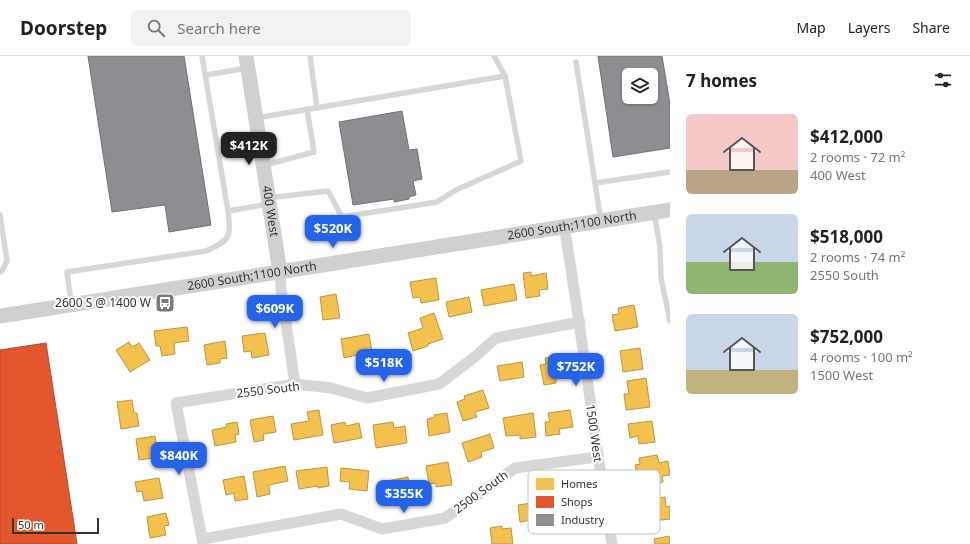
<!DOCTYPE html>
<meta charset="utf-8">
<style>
:root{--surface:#fff;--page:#f2f2f2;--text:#222;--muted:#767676;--line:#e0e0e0;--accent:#2563eb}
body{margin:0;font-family:"Noto Sans",sans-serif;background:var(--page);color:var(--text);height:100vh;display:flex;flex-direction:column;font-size:15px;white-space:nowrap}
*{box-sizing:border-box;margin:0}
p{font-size:13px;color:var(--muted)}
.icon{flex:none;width:22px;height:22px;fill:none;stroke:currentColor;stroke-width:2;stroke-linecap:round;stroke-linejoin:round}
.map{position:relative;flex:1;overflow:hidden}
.drawer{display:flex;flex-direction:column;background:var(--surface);width:300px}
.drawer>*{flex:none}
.tools{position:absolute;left:622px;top:12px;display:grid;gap:8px}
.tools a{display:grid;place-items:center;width:36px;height:36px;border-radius:6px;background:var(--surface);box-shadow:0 1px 3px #0004;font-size:20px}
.scale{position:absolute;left:12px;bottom:10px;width:87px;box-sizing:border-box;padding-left:4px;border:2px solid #333;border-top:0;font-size:11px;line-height:14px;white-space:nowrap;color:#333;-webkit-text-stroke:3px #fff;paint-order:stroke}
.price{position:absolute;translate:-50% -34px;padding:0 9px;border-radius:8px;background:var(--accent);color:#fff;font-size:13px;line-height:26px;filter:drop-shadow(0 1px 2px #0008)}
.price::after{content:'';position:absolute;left:50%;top:24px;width:12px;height:9px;margin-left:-6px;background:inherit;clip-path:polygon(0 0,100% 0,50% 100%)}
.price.selected{background:#222;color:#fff}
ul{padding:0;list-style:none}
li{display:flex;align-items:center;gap:12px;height:100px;padding:0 16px}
li span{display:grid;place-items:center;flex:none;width:112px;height:80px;border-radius:6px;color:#555}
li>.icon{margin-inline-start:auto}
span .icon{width:48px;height:48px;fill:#fffc;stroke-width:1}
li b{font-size:17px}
h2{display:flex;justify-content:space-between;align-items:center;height:48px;padding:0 16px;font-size:17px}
header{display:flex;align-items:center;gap:24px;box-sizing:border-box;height:56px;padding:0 20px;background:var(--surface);border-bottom:1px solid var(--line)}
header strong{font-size:19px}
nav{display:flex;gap:22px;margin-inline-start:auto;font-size:14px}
.search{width:280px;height:36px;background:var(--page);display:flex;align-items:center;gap:10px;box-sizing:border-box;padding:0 14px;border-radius:6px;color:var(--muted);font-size:15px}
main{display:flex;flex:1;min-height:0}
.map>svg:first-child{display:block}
.homes{fill:#f2c14e;stroke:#b99646}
.shops{fill:#e4572e;stroke:#af4c30}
.industry{fill:#8d8d92;stroke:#727276;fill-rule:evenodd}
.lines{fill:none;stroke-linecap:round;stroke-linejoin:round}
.lane{stroke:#d7d7d7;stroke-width:5.5}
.street{stroke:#d7d7d7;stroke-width:11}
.secondary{stroke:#d0d0d0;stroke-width:15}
.labels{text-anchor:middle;stroke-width:4;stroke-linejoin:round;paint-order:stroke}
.street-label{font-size:12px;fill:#333;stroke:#fff}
.poi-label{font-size:12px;fill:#333;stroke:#fff;text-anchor:end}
.key{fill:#fff;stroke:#c2c2c2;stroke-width:1}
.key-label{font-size:11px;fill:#333}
</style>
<header>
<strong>Doorstep</strong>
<div class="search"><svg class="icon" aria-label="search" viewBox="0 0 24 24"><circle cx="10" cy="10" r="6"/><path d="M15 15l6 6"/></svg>Search here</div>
<nav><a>Map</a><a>Layers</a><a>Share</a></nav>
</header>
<main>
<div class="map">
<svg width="670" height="488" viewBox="0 0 670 488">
<rect width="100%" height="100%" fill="#fff"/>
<g class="homes">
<path d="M531,216V220L546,217L548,233L539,234L540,240L526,242L523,217Z"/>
<path d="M436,222L439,244L421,247L420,241L413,242L410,226Z"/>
<path d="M514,228L517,244L484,250L481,234Z"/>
<path d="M336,238L340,262L323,264L320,241Z"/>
<path d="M469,241L472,256L449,261L446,246Z"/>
<path d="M634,249L638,271L615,275L612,259L619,258L618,252Z"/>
<path d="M434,257L443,283L428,288V290L413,295L408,277L423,272L420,262Z"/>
<path d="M187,271L189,285L174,287L175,298L162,300L160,290H156L154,275Z"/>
<path d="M265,277L269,299L252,302L251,295L244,296L242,280Z"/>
<path d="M369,278L373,302L358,304L357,299L344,302L341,283Z"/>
<path d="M225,285L227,302L220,303V307L207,309L204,289Z"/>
<path d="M129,286L132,291L139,287L150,304L130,316L116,294Z"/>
<path d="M640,292L643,313L623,316L620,295Z"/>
<path d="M561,299L565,320L556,322V327L544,329L540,309L546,308L545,302Z"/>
<path d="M522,306L524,321L500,325L497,310Z"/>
<path d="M646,322L650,351L626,354L624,338H629L627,325Z"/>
<path d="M483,334L489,352L475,356L477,361L463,365L457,346L465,343L464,340Z"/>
<path d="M132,344L134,357H137L139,370L121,373L117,346Z"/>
<path d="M319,354L323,379L294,384L291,368L309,365L307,356Z"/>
<path d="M570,354L573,371L559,373L560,378L546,380L545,366H550L548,357Z"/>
<path d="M447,357L450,376L429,380L427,363L435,361L434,359Z"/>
<path d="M533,357L536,381L520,383V379L506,380L503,362Z"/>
<path d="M273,360L276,376L263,378L264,384L254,386L250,364Z"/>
<path d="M652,365L655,386L639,388L638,380L630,382L628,368Z"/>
<path d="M237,366L239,378L235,379L236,386L215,390L212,374L227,371L226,368Z"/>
<path d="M345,366L346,370L359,367L362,382L334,387L331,369Z"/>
<path d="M393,366L394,372L405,370L407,387L376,392L373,369Z"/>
<path d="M490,378L494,392L481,396L482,401L468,406L462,387Z"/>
<path d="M155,380L157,392L152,393L154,402L139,404L136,383Z"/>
<path d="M657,399L659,407L668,405L670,419L662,420L663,426L640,431L635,409L640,408L639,402Z"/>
<path d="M448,406L452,429L436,431V427L429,428L426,410Z"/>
<path d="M285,410L288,425L269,429L270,438L257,441L253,416Z"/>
<path d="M327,411L329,430L318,432V430L299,433L296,415Z"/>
<path d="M341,412L369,415L367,435L349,433L350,426L340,425Z"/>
<path d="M244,420L248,443L235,445L234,437L226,439L223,424Z"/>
<path d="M408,421L411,439L404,440V443L390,445L387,425Z"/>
<path d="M159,422L163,442L144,445L142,435L137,436L135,426Z"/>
<path d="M543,441L545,454L542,455L543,462L520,466L518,449L532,447L531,443Z"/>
<path d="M665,441L666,451L670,450V463L653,465L652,454L642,455L641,444Z"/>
<path d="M166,457L169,469L164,470L166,479L150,482L147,461Z"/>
<path d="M502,470V473L511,472L513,488H492L490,472Z"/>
<path d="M669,480L670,488H655L654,483Z"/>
</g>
<path class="shops" d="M46,287L77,488H0V294Z"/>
<g class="industry">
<path d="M88,0H184L211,169L169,176L165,149L112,156Z"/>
<path d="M598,0H662L670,48V92L613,101ZM629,19H651V41H629Z"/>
<path d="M402,55L409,94L417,93L422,123L413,125L416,139L409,141V143L394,146V143L353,149L339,66Z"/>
</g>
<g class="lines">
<g class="lane">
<path d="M202,0L228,155"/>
<path d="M310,0L317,52"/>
<path d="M576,6L595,127"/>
<path d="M206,19L247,12"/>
<path d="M256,62L505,20L494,0"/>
<path d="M265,109L314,96L307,53"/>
<path d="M268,142L328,135L342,161L437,146L456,134L521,105L505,20"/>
<path d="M654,156L660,191L661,222L670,265"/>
<path d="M0,159L7,205L2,215L0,216"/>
<path d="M601,165L595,127L670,116"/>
<path d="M71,247L67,216L206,195C231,184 231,181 228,155L269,148"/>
</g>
<g class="street">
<path d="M564,170C582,276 594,382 612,488"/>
<path d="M280,216L281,233L295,328"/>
<path d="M203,483L341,458L382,473L445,462L515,412L597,401"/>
<path d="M203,488L176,347L295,328L331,332L367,342L439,328L476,300L496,282L580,266"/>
</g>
<g class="secondary">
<path id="s1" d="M246,0L280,216"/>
<path id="s2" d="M0,260L670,154"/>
</g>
</g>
<defs>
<symbol id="bus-square" viewBox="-11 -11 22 22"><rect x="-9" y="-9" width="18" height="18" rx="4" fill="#7a7a7a" stroke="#fff"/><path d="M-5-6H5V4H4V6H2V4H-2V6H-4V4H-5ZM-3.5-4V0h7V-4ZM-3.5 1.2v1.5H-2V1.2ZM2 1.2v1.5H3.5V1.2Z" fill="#fff"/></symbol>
</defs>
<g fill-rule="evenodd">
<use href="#bus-square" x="154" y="236" width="22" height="22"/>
</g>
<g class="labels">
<g class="street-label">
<text dy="4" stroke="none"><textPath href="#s1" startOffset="157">400 West</textPath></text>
<text dy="4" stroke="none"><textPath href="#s2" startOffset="579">2600 South;1100 North</textPath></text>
<text dy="4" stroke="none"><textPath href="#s2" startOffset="255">2600 South;1100 North</textPath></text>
<text transform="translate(268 334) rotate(-7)" y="4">2550 South</text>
<text transform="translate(594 377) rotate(82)" y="4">1500 West</text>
<text transform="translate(481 436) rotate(-36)" y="4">2500 South</text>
</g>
<g class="poi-label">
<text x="151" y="251">2600 S @ 1400 W</text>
</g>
</g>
<rect x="528" y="414" width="132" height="64" rx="6" class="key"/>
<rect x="536" y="422" width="18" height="12" fill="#f2c14e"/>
<rect x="536" y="440" width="18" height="12" fill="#e4572e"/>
<rect x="536" y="458" width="18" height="12" fill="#8d8d92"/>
<g class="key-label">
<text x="561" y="432">Homes</text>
<text x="561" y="450">Shops</text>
<text x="561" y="468">Industry</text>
</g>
</svg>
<div class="tools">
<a><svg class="icon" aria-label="layers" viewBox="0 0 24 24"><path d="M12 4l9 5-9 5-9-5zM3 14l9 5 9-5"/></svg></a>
</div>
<div class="scale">50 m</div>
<b class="price selected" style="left:249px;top:110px">$412K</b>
<b class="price" style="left:333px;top:193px">$520K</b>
<b class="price" style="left:275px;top:273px">$609K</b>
<b class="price" style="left:384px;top:327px">$518K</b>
<b class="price" style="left:576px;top:331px">$752K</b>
<b class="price" style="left:179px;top:420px">$840K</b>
<b class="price" style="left:404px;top:458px">$355K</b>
</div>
<section class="drawer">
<h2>7 homes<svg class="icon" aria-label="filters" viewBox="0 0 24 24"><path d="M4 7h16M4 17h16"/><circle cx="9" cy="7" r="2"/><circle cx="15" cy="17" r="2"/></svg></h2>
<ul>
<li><span style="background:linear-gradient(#f6c9c9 70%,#b9a48a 0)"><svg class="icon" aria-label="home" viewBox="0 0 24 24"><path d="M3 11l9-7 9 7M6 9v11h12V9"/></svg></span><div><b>$412,000</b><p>2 rooms · 72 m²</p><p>400 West</p></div></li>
<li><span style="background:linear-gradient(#c9d6e8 60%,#8fb573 0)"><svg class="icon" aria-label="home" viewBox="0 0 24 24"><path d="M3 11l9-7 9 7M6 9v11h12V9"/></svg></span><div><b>$518,000</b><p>2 rooms · 74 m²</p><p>2550 South</p></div></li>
<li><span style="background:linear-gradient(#c9d6e8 70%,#c2b280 0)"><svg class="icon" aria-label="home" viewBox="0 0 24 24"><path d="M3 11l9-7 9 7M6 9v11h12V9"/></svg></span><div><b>$752,000</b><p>4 rooms · 100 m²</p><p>1500 West</p></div></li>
</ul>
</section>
</main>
